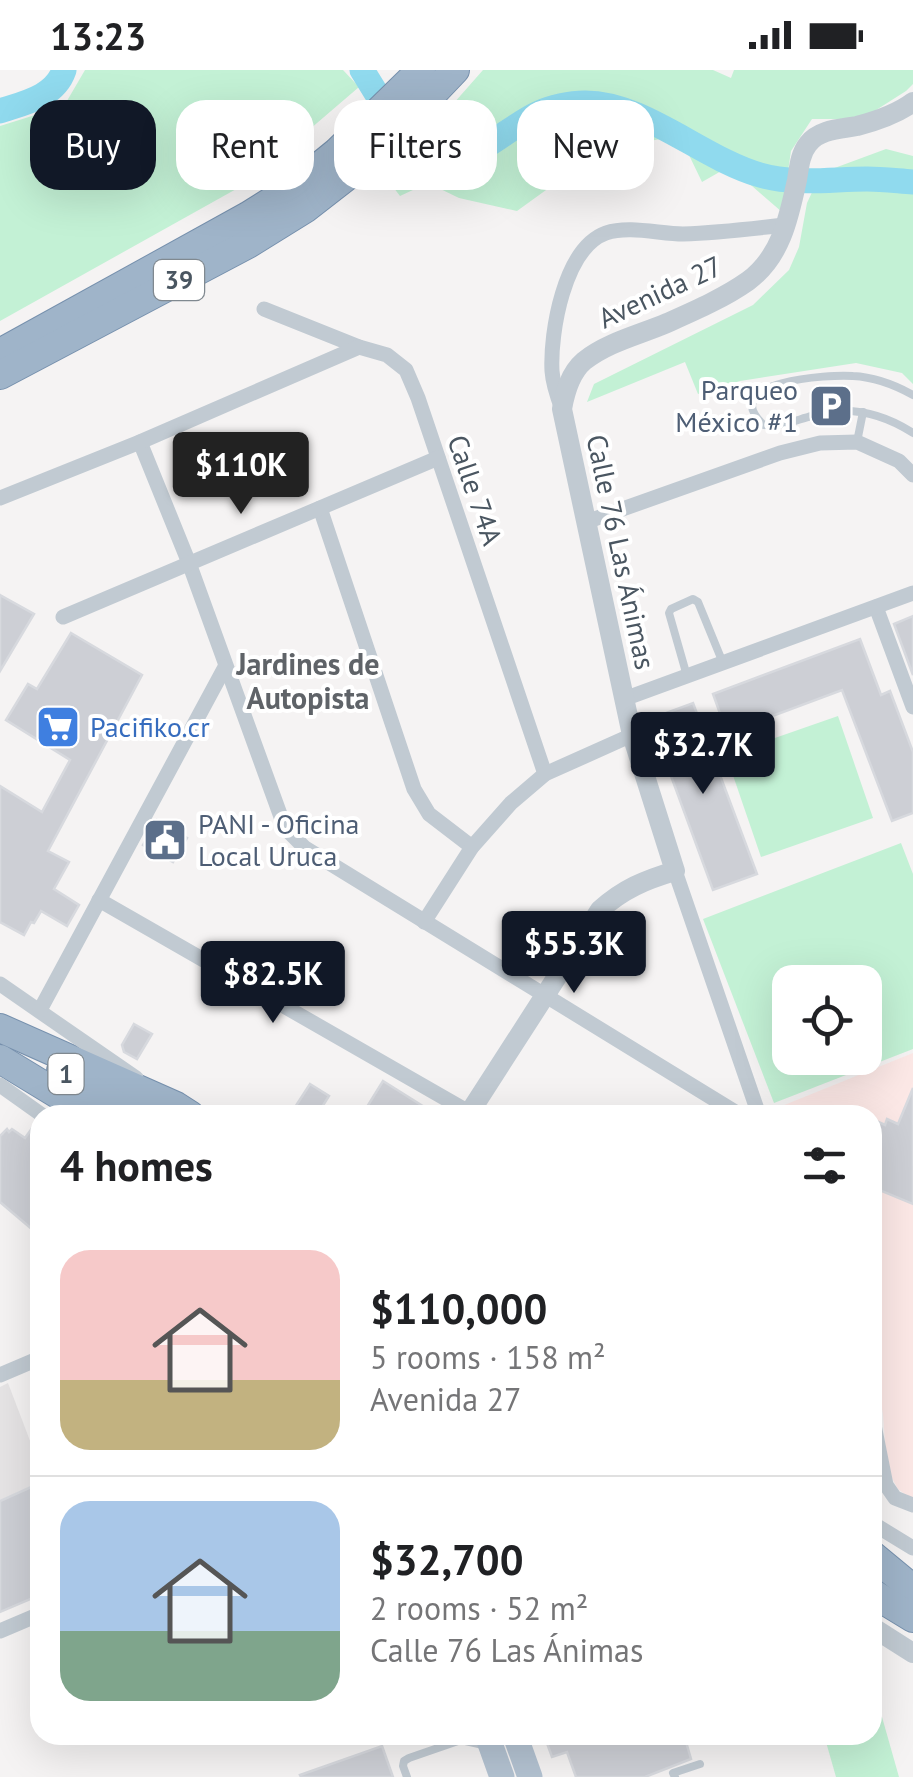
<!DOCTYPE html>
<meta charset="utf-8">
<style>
:root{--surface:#fff;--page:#f2f2f2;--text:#202124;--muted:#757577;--line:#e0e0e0;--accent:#111827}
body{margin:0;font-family:"PT Sans",sans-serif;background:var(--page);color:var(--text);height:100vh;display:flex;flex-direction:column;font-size:38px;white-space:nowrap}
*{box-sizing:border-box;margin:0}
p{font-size:32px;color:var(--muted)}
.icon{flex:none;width:55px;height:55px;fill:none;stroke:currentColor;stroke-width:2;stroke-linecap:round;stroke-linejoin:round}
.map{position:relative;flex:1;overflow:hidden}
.side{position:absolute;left:30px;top:1035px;width:852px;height:640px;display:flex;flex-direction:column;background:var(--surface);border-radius:30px;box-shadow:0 10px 40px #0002}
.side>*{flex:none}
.top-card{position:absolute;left:30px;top:30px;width:855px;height:90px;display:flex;gap:20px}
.tools{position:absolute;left:772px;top:895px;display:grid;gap:20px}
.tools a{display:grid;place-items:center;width:110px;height:110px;border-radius:20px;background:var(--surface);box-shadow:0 10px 40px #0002;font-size:50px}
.price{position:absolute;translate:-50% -85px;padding:0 22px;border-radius:10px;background:var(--accent);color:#fff;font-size:32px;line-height:65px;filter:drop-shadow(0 2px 5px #0008)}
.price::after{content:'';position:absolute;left:50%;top:60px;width:30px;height:22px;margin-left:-15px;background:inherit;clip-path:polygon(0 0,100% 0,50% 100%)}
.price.selected{background:#222;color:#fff}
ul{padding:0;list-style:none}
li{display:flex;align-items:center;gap:30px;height:250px;padding:0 30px}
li+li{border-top:2px solid var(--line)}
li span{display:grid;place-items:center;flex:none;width:280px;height:200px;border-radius:30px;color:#555}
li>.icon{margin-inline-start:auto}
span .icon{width:120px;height:120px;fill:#fffc;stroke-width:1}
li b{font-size:42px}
h2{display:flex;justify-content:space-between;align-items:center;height:120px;padding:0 30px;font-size:42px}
.pill{padding:0 35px;border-radius:30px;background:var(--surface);box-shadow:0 10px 40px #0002;font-size:35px;line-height:90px}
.pill.selected{background:var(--accent);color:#fff}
.status{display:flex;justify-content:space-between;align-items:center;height:70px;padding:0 50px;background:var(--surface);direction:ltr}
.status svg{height:28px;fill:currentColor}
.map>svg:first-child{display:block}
.education{fill:#e6e4e5}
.medical{fill:#fce8e6}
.green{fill:#c3f1d5;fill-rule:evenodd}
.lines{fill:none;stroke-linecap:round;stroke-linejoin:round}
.river{stroke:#90daee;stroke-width:25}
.building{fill:#cdcfd5;stroke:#d7d9de;stroke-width:2.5}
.trunk-casing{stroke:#7690ad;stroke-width:30}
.service{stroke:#c1cad2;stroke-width:8}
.minor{stroke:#c1cad2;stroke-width:15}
.tertiary{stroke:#c1cad2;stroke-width:20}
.primary{stroke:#b3c2d1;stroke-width:25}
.trunk{stroke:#9fb4c9;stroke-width:28}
.labels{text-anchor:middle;stroke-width:8;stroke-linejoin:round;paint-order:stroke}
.shield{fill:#fff;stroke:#808990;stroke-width:2.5}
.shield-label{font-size:25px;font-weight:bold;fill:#4a5661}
.street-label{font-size:28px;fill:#4a5661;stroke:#fff}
.service-label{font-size:28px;fill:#4e5e75;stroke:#fff;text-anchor:end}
.shop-label{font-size:28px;fill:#366cbe;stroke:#fff;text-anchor:start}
.neighbourhood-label{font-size:30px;font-weight:bold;fill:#5f6368;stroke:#fff}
</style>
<div class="status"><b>13:23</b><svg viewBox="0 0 49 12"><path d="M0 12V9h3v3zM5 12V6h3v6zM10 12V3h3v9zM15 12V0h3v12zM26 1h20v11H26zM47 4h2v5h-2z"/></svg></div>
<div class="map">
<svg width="913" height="1707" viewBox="0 0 913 1707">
<rect width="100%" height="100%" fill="#f5f3f3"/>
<path class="education" d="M8,1313L40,1397V1413L0,1431V1317Z"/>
<path class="medical" d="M913,983V1430L898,1419L887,1399L883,1344L873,1294L872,1045H780L777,1038Z"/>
<g class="green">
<path d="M85,0H343L359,17L247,113L0,251V56L64,36Z"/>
<path d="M483,0H713L731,8L734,0H913V14L906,21L862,49H812L791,81L782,142L752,116L723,100L702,112L688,83L660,69L600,81L517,141L459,128L428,113L400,126L387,109Z"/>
<path d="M886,79L913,86V314L902,303L856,293L740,311L698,324L685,292L587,332L594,314L753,235L789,200L799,177L807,133L821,103Z"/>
<path d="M838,646L873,748L761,787L726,685Z"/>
<path d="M901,773L913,804V979L774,1033L703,849ZM790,912H865V988H790Z"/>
<path d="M882,1647L899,1707H836L824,1665H872L873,1650Z"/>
</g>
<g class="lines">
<g class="river">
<path d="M362,0L410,78C453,117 500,60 539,43C551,37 571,33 584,33C643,32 703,89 760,105C795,115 831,109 867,109C882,109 898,111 913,112"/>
<path d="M0,41C24,33 55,27 64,0"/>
</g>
</g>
<g class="building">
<path d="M0,525L34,544L0,601Z"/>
<path d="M913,546V605L894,554Z"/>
<path d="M71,563L142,605L48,781L69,792L54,819L79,835L67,856L41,841L34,853L31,852L24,865L0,852V716L42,742L70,690L6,650L28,614L37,619Z"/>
<path d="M860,569L881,625L890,621L913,682V743L892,751L842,620L727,663L713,624Z"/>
<path d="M693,633L757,804L713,820L650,649Z"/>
<path d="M157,750L187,768L173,792L143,775Z"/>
<path d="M134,954L152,964L137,989L124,982L122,975Z"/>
<path d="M383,1011L437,1045H362Z"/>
<path d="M310,1014L329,1026L317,1045H290Z"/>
<path d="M913,1018V1134L872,1117V1049L885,1055L887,1049L898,1054Z"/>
<path d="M35,1054L40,1056V1166L0,1132V1066L7,1059L9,1062L12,1059L25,1068Z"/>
<path d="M40,1413V1525L0,1542V1431Z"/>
<path d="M544,1665H684L691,1689L645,1707H576L567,1682L552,1687Z"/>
<path d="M382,1676L393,1707H301L300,1705Z"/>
</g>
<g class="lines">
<defs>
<g id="trunk">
<path d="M0,283L248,146L294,117L337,82L421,0"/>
<path d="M0,305L248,174L306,138L351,103L416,41L455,0"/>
<path d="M0,958L176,1036L190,1045"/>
<path d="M0,989L92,1045"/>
<path d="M61,1001L132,1045"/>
<path d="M872,1485L913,1519"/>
<path d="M872,1523L913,1548"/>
</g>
</defs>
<use href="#trunk" class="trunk-casing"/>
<g class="service">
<path d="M913,325C895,315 874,307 853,306C831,304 715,311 764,355C781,357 796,350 812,346C848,335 882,343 913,363"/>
<path d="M857,372L863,342"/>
<path d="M687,606L669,543L671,539L693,529L698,532L723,593"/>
<path d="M407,1707L403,1696L404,1691L409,1688L461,1670L483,1675"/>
<path d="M675,1707L673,1703L700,1694"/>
</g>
<g class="minor">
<path d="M264,239L359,277L387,285L406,300L418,328L545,704"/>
<path d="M562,339C557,326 553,315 552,301C550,263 564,178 606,163C629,155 660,164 683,164C717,163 751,159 784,155"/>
<path d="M140,372L189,493L285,758L305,778L740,1045"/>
<path d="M0,428L140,372L359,277"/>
<path d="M320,438L414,719L429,744L472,777"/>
<path d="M586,452L780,383L820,373L857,372L899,391L913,405"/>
<path d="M876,537L913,637"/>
<path d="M63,547L438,388"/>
<path d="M624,629L913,523"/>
<path d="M675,801L759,1045"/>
<path d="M99,830L474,1045"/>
<path d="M424,852L472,777L511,733L545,704L632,665"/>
<path d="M0,914L136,1008"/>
<path d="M40,940L225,597"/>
<path d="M0,1015L42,1045"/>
<path d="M0,1305L40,1288"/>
<path d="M872,1345L886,1415L895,1428L913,1435"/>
<path d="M872,1453L913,1478"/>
<path d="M0,1561L40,1544"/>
</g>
<g class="tertiary">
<path d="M468,1045L600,840C623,819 645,810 675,801L632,665L562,339C565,322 570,303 584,291C608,272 639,265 667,253C694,241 724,228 748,211C781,187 789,147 797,110C799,98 800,84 808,74C819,59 841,59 857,56C876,51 897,44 913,32"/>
<path d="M872,1557L913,1583"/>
</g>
<g class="primary">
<path d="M487,1665L502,1707"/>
<path d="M515,1665L530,1707"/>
</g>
<use href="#trunk" class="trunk"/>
</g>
<defs>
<symbol id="parking-square" viewBox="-11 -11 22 22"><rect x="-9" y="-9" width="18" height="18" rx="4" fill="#5c6f8a" stroke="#fff"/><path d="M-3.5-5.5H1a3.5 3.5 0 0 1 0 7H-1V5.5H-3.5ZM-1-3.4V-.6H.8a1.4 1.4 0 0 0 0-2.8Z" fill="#fff"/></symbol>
<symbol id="supermarket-square" viewBox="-11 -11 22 22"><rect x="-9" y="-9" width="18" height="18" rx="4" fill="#3f7fe0" stroke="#fff"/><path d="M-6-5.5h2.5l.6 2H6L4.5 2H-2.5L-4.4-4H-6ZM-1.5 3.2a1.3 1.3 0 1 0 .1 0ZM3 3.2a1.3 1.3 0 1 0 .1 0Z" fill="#fff"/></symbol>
<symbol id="civic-square" viewBox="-11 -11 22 22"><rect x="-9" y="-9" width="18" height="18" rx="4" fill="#5c6f8a" stroke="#fff"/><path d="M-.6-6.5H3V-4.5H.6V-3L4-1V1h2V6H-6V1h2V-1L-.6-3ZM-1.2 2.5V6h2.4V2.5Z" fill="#fff"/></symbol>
</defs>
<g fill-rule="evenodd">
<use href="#parking-square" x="806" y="311" width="50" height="50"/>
<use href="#supermarket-square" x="33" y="632" width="50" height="50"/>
<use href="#civic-square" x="140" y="745" width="50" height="50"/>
</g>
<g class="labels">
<g class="shield">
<rect x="154" y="190" width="50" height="40" rx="8"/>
<rect x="48.5" y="984" width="35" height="40" rx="8"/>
</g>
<g class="shield-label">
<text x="179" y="219">39</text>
<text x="66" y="1013">1</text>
</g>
<g class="street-label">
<text transform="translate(660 222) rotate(-25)" y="10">Avenida 27</text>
<text transform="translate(475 420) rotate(71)" y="10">Calle 74A</text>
<text transform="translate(621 482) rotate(78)" y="10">Calle 76 Las Ánimas</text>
</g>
<g class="service-label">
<text x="798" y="330">Parqueo<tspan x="798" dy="32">México #1</tspan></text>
<text x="198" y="764" text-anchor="start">PANI - Oficina<tspan x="198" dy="32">Local Uruca</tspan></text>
</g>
<g class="shop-label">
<text x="90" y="667">Pacifiko.cr</text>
</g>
<g class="neighbourhood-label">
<text x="308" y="605">Jardines de<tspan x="308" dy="34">Autopista</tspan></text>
</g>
</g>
</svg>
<div class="tools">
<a><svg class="icon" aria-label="locate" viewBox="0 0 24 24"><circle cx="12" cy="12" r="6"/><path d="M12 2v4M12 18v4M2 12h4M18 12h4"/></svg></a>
</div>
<b class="price selected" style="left:241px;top:447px">$110K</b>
<b class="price" style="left:703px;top:727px">$32.7K</b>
<b class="price" style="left:574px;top:926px">$55.3K</b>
<b class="price" style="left:273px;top:956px">$82.5K</b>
<div class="top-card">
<a class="pill selected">Buy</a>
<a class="pill">Rent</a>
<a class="pill">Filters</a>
<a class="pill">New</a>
</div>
<section class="side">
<h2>4 homes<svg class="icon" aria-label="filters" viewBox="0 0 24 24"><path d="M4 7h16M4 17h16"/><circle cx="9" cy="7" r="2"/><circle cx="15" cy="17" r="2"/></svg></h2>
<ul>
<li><span style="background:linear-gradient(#f6c9c9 65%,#c2b280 0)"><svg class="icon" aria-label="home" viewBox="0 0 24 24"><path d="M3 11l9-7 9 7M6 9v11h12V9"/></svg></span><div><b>$110,000</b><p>5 rooms · 158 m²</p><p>Avenida 27</p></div></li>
<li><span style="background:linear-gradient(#a9c7e8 65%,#7fa58c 0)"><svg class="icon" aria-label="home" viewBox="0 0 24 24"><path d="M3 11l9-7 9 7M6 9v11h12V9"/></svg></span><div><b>$32,700</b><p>2 rooms · 52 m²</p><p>Calle 76 Las Ánimas</p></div></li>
</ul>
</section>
</div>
